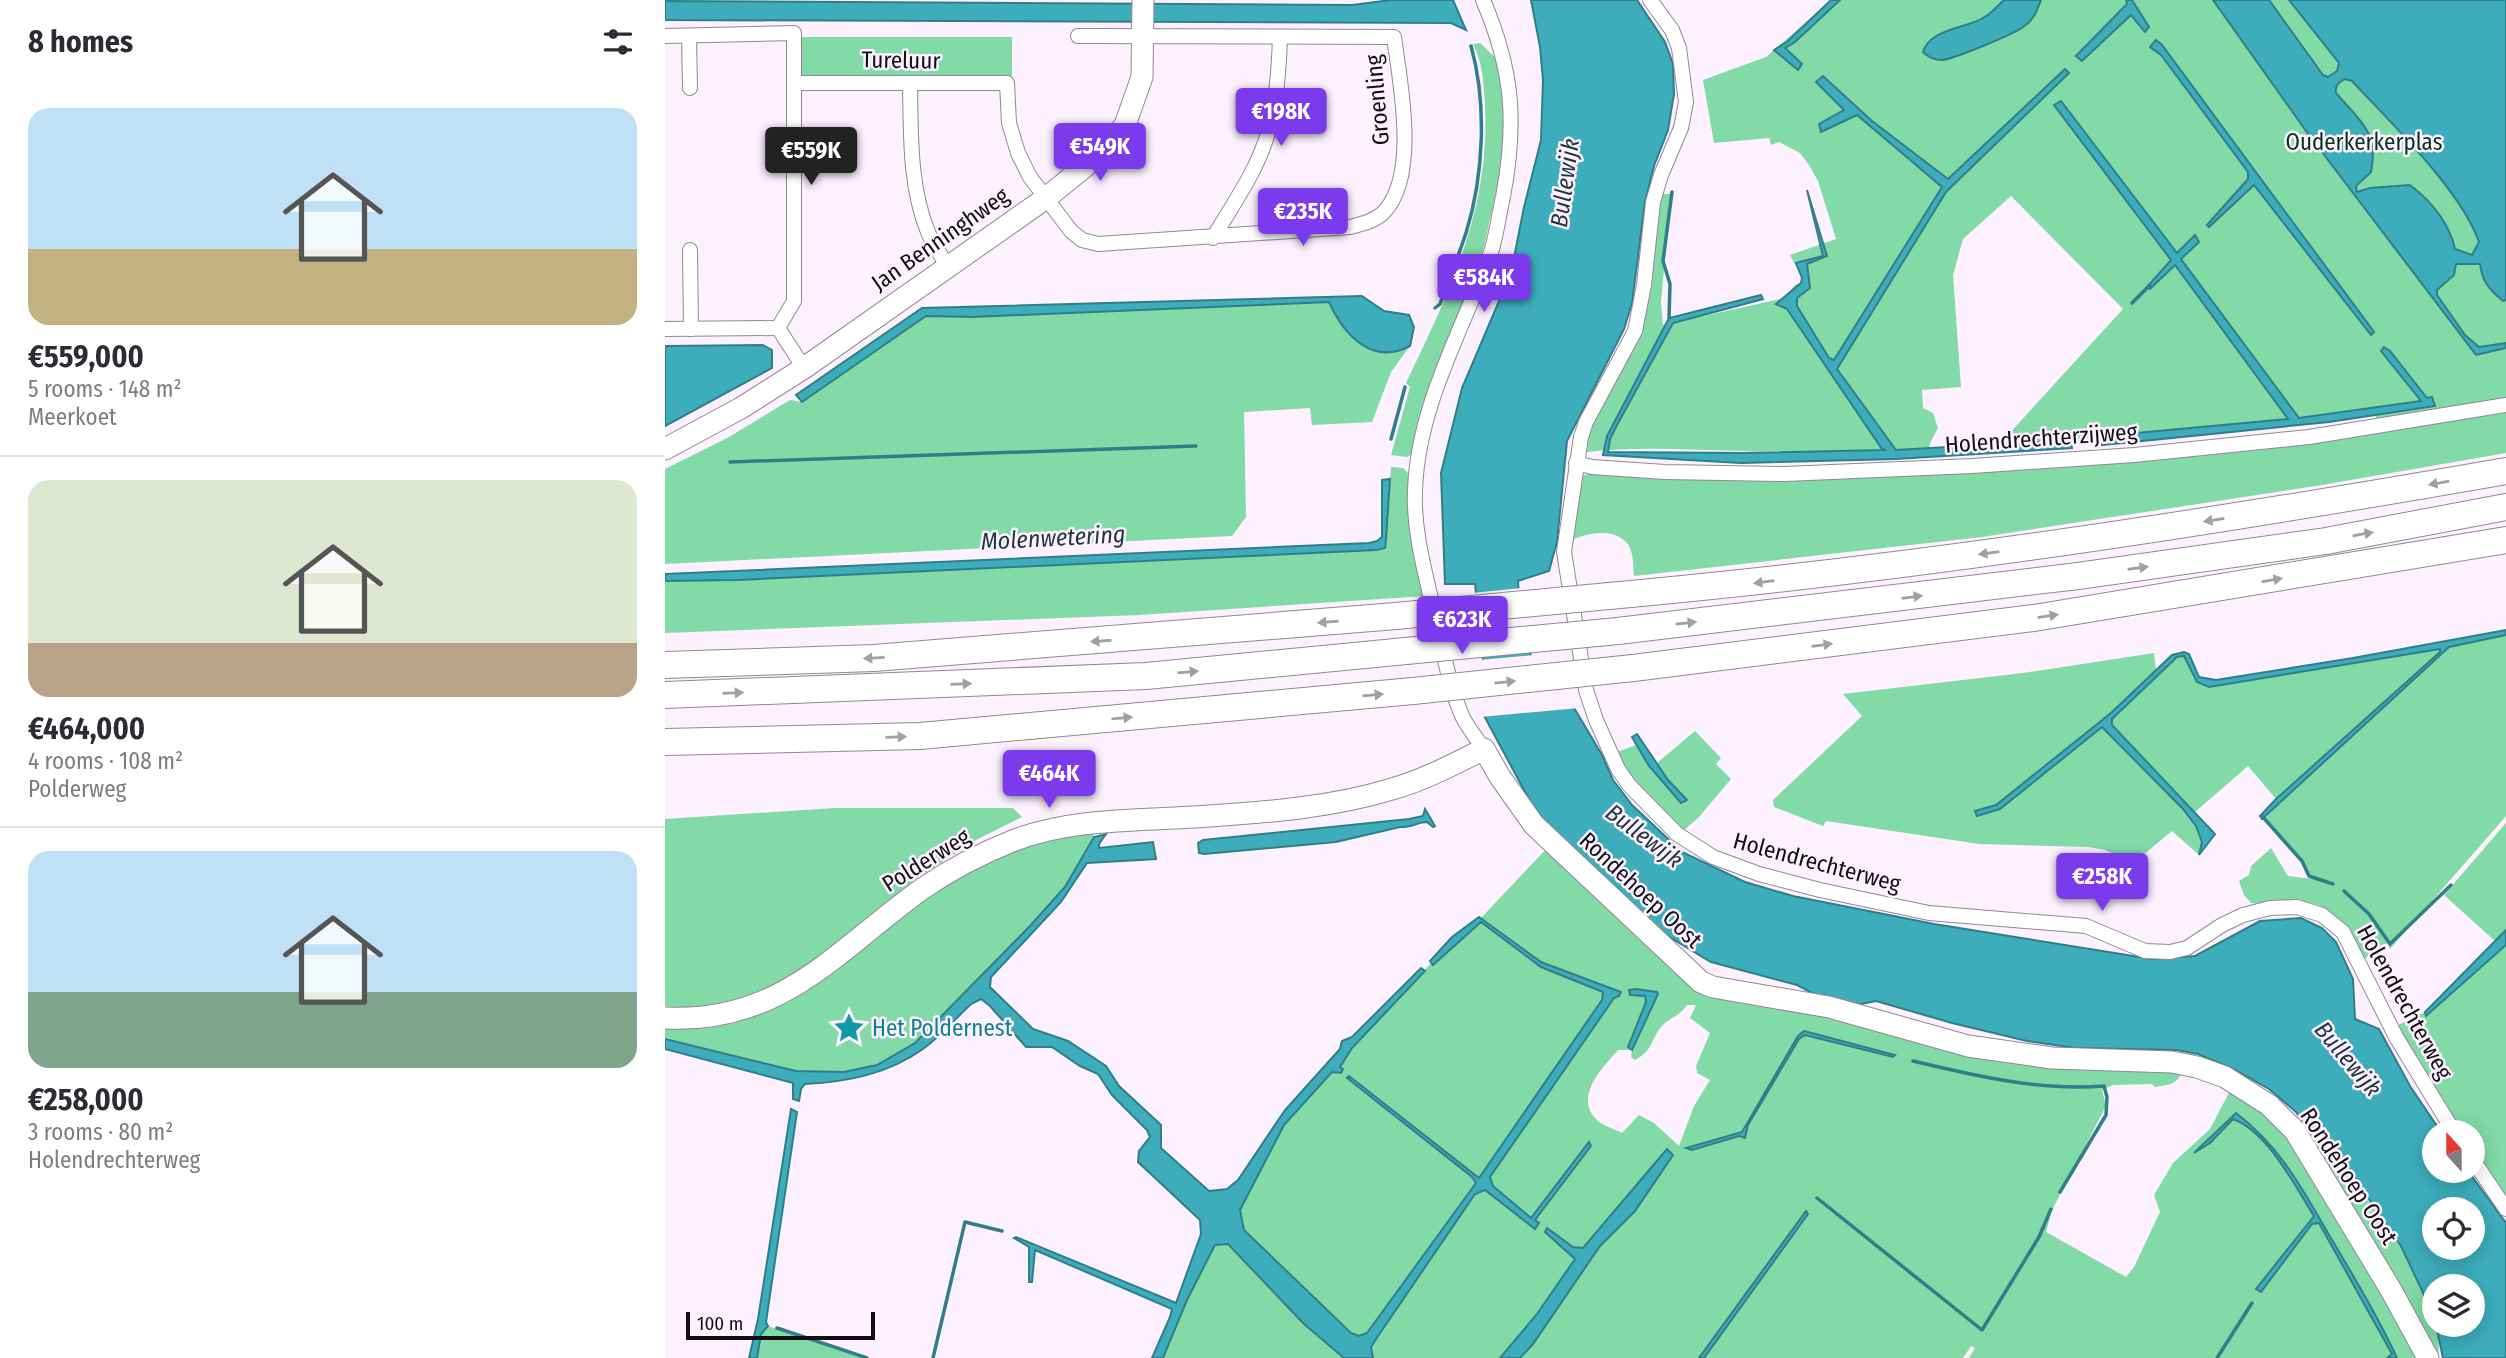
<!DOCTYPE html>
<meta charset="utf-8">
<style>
:root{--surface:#fff;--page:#f7f7f7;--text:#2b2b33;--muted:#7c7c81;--line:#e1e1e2;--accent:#7c3aed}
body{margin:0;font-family:"Fira Sans Condensed",sans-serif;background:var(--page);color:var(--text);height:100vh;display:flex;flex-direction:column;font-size:26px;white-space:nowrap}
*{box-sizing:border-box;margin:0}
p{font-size:23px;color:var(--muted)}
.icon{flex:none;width:38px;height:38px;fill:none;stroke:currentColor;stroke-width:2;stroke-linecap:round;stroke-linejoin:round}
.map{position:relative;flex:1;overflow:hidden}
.drawer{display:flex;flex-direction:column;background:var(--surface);width:665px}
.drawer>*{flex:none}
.needle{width:46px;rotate:339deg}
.buttons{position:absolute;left:1757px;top:1120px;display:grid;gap:14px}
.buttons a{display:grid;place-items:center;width:63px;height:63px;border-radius:50%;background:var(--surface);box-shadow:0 4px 18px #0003;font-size:35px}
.scale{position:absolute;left:21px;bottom:18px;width:189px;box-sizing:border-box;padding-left:7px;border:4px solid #120f13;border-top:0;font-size:19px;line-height:24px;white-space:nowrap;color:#120f13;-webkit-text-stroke:5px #fdf1ff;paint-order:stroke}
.price{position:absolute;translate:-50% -60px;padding:0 16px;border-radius:7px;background:var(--accent);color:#fff;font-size:23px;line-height:46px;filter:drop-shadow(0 2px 4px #0008)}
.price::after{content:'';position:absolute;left:50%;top:42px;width:21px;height:16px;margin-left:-10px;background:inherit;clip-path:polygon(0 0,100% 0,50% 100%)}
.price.selected{background:#222;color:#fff}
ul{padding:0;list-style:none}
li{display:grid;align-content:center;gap:14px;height:371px;padding:0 28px}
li+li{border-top:2px solid var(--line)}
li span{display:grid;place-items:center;height:217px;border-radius:21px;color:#555}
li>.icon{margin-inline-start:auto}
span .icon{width:126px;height:126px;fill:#fffc;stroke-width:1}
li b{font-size:30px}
h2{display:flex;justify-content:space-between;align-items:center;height:84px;padding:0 28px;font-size:30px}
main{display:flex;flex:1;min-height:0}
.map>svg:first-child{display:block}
.green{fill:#82daa6;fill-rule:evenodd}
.water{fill:#3dadbc;stroke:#307e89;stroke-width:2;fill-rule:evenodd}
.pier{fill:#fdf1ff}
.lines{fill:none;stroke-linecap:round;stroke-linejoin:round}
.stream{stroke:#307e89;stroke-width:3.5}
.street-casing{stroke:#928794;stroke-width:16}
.secondary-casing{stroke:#928794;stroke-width:23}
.highway-casing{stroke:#928794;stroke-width:28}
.street{stroke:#fff;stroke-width:14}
.secondary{stroke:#fff;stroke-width:21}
.highway{stroke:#fff;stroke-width:26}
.highway-bridge-casing{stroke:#928794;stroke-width:28;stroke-linecap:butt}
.highway-bridge{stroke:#fff;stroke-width:26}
.oneway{fill:#a09fa1}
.labels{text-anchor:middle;stroke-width:5;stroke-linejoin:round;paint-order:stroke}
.street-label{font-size:23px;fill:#120f13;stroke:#fdf1ff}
.park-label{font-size:23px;fill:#05321c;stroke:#fdf1ff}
.culture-label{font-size:23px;fill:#0d838f;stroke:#fdf1ff;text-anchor:start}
.water-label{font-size:24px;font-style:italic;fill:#1f373b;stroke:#fdf1ff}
</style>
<main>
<section class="drawer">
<h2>8 homes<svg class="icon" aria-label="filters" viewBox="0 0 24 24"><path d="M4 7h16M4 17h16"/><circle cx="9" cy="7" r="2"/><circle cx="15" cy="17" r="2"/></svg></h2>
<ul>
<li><span style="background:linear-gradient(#bfe0f5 65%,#c2b280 0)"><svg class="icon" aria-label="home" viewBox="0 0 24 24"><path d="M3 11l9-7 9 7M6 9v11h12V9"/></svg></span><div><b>€559,000</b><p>5 rooms · 148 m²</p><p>Meerkoet</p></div></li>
<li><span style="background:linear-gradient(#dfe7d0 75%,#b9a48a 0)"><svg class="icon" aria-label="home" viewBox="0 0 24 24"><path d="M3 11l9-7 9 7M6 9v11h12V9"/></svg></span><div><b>€464,000</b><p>4 rooms · 108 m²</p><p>Polderweg</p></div></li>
<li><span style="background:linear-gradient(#bfe0f5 65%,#7fa58c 0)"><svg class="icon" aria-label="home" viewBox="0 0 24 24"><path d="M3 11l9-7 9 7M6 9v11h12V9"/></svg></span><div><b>€258,000</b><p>3 rooms · 80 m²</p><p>Holendrechterweg</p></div></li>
</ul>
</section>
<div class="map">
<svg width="1841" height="1358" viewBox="0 0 1841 1358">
<rect width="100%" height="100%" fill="#fdf1ff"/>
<g class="green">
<path d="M1166,0H1841V453L1657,485L1317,537L969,576C968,566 969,550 961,542C946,527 922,534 906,540L913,477L927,473L1163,477L1718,427L1705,408C1581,426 1456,438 1331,448L1458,309L1346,196L1298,239L1288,275L1296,387L1257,390L1258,408L1268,413L1273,428L1265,443L1264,452L1259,450C1200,451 1141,452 1082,451C1029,450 975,446 922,452L924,431L968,344L993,194H1006L996,302L998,325L1119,298L1130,285L1136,283L1137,278L1125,255L1171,239L1153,181L1144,165L1135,153L1114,142L1106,145L1104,138L1049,143L1038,80L1101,57Z"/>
<path d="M134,37H347V76L132,75Z"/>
<path d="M815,43L834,61L841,129L836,168L820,243L807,282L766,381L749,453L742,457L726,455L745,387L741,383C784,293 825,210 820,107C819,86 818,63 808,44Z"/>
<path d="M664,302C685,331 703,367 745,346L726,372L707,422L647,425L645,408L579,412L581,517L567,536L0,564V469L64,437L125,400L137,402L261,316L307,317Z"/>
<path d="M726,467L738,468L744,474L746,541L761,596L474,615L0,633V581L73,580L711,550L721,540Z"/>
<path d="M1841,635V816L1725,949L1722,943L1699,959C1684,934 1669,902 1636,902C1619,902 1602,905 1586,903L1579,895L1574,881L1584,875L1586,866L1606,848L1623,876L1647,879L1634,855L1600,817V815L1784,647Z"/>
<path d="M1775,649V652L1611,799L1583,766L1530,812L1447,725V719L1512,657L1519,656L1526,672L1544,687Z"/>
<path d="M1489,653L1491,670L1446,713L1331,805L1310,812L1335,809L1437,727L1518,809L1531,826L1537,843L1534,855L1507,831L1472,860L1471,864L1440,850L1423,847L1314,844L1161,821L1158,826L1109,807L1108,800L1197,716L1178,694L1358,673Z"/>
<path d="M1030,731L1056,758L1051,764L1066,779L1034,817L1017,832L975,794L952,752L971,745L984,766L1017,803L991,764Z"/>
<path d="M170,808H348L357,817L313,839L251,879L133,973C93,995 47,1013 0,1006V819Z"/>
<path d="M1841,823V930L1830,941L1779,895Z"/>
<path d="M427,829L429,837L400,887L365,926L250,1043L212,1065L179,1072L130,1071L0,1039V1024L79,1016L241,908L339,851Z"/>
<path d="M884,846L1024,979L1440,1065L1516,1074C1511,1085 1501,1085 1490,1087L1487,1084L1448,1085L1437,1090L1441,1106L1387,1210L1381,1232L1461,1277L1469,1267L1495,1212L1489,1195L1508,1163L1545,1129L1567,1087L1620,1129L1755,1358H1732C1715,1319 1692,1282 1670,1245C1639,1193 1620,1151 1571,1113L1531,1151L1545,1143L1568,1119C1604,1133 1629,1185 1650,1216L1592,1289L1596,1291L1647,1224L1654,1223L1727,1354L1722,1358H1304L1310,1348L1306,1346L1298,1358H1039L1143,1214L1141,1211L1034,1358H855L868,1344L935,1246L970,1211L1008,1156L1002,1150L918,1248L908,1247L883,1229L880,1232L911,1259L872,1314L835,1358H708L706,1347L711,1339L810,1194L820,1190L870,1228V1220L924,1142L866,1218L828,1186L824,1177L949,997L954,996L955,992L876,962L816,918ZM1022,1005H1031L1025,1018L1045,1033L1031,1066L1032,1073L1045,1080L1029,1106L1014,1146L989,1123L974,1115L957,1133C950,1129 939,1126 933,1121C907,1098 938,1067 953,1050H967L966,1057L970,1060C989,1050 985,1040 997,1026C1005,1017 1014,1017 1022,1005ZM1139,1031L1227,1057L1140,1034L1134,1039L1083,1125L1080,1138L1074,1136L1027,1149L1023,1148L1076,1132L1133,1036Z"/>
<path d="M816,922L876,967L938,992L937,1000L814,1178L682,1078L807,1177L811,1183L702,1333L694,1336L687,1333L579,1230L575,1210L619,1125L650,1089L667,1072L675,1068L687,1048L766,963L768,965Z"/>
<path d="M1841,945V1198L1839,1199L1808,1152V1132H1795L1731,1026L1760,1012L1761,1015Z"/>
<path d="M1651,1141C1658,1146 1667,1150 1673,1156C1688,1172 1699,1190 1711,1208C1738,1249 1780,1309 1773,1358L1653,1154Z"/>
<path d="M564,1244L639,1324L679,1358H498L522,1300L550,1245Z"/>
<path d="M103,1326L196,1358H92L96,1334Z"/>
</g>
<g class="water">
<path d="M726,0H788L801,30L786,23L0,20V1L687,5Z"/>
<path d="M866,0H972L1000,42L1008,64L1009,94L1003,130L989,166L980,202L967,303L959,329L902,441L892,542L884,571L853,581L855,610L863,612L868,693L899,691L937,755L948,780L967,805L1017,852L1080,882L1128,896L1269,924L1487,959L1530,956L1595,921L1636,918L1657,928L1671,942L1688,979L1690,1019L1714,1029L1745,1086L1776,1132H1769V1171H1803L1841,1223V1358H1778L1771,1325H1808V1286H1769V1316L1736,1246L1684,1169L1670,1153L1651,1141L1631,1112L1604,1089L1570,1070L1533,1054L1512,1050L1410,1048L1362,1041L1287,1023L1211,1001L1191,1005L1151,995L1132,985L1046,962L1001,935L883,826L866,803L811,701L822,698L810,584H780L776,473L797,388L846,273L859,207L876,140L878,80L875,47ZM1769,1209H1808V1248H1769Z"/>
<path d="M1166,0H1175L1130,42L1120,48L1137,64L1133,70L1109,50L1123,41Z"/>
<path d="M1339,0H1376C1372,11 1368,21 1358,27C1349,34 1289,59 1277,60C1270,60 1263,57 1258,52C1265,29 1299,29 1318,18C1326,14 1332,6 1339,0Z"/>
<path d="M1461,0H1467L1484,27L1480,32L1466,15L1417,61L1411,56L1462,4Z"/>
<path d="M1548,0H1604L1658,75L1663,77L1672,71L1674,63L1624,0H1841V300L1838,301C1825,290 1817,282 1815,264H1791L1789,275L1772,290V295L1800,335L1814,347L1841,343V348L1811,355L1641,131ZM1680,79L1687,81C1725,122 1796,190 1814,242L1807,255L1790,249C1784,222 1767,202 1745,185L1705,188L1692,192L1691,186L1706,172C1714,132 1695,121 1671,93C1670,85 1673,83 1680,79Z"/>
<path d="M1491,40L1497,45L1709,332L1706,335L1589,185L1544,227L1542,225L1583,179V172L1496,55L1485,47Z"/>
<path d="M1400,69L1404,73L1281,192L1172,369L1231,450L1406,440L1407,448L1231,459L1076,463L938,455L942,436L1004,318L1096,295L1098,299L1008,323L952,425L945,439L943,452L1074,453L1221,450L1217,449L1122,309L1111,304L1136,283L1137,278L1131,263L1158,256L1142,190L1162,256L1142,264L1145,288L1132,298V306L1164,358L1169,360L1277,187L1192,115L1156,132L1154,124L1179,110L1151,82L1158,76L1207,121L1283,179Z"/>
<path d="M1396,101L1512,253L1530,235L1534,242L1516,259L1634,418L1756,401L1716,351L1719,347L1725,351L1762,398L1767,397L1770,406L1664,422L1437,445L1439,436L1623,419L1510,265L1485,289L1482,287L1506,260L1389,105Z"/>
<path d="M697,296L719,311L744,315L749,327L745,346C707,366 679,335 664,302L307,317L261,316L137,402L131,395L257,308Z"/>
<path d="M98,345L107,350V368L0,426V346Z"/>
<path d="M725,479L721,540L720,548L711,550L73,580L0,581V574L704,543L712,541L717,537V480Z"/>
<path d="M1841,630V635L1784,647L1597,819L1595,816L1611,799L1775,652V649L1544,687L1532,682L1519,656L1512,657L1447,719V725L1550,834L1534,855L1537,842L1531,826L1518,809L1437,727L1335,809L1312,816L1310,811L1331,805L1446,713L1507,655L1519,652L1524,654L1534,677L1551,680L1688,658Z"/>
<path d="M972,734L1003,780L1022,800L1016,803L984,766L967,737Z"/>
<path d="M760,809L770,826L768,827L762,822C753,822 745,828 735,827L671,842L539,854L534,853L533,843L538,840L744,819L758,816Z"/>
<path d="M441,834L434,844V848L488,842L491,859L422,863L396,902L326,977L325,987L368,1029L403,1041L441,1066L454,1086L496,1125V1148L544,1191L562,1189L573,1180L620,1110L675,1049L677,1041L687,1037L756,968L760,971L687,1048L675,1067L678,1069L676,1073L667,1072L619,1125L575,1210L579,1230L686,1333L694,1336L702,1333L811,1183L807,1177L682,1078L684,1076L814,1178L937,1000L938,992L876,967L816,922L768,965L765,961L787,937L814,917L876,962L956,992L954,996L949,998L825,1177L828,1186L866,1218L924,1142L926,1146L870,1220L874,1223L870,1229L820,1190L810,1194L711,1339L706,1347L708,1358H679L639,1324L563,1244L550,1245L522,1300L498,1358H487L505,1317L507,1309L370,1250L367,1282H364V1247L349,1238L351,1237L511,1303L536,1234L535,1220L473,1162L474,1151L485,1137L482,1130L447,1095L433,1074L415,1066L387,1047H361L325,1006L316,999L306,1004C291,1018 276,1036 258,1049C223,1074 182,1082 140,1084L136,1089L134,1101L128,1099V1083L0,1049V1039L131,1071L179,1072L212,1065L250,1043L365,926L400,887L429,837Z"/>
<path d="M1841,930V945L1761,1016L1760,1012Z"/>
<path d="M971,989L992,992L993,994L967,1050L963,1047L981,1002L980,996L965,995L964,990Z"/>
<path d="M1139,1031L1230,1055L1228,1057L1140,1035L1134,1039L1083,1125L1080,1138L1074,1136L1027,1150L1021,1148L1077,1132L1133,1036Z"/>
<path d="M126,1109L132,1112L101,1322L103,1326L96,1334L92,1358H84L93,1319Z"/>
<path d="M1571,1113C1620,1151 1639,1193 1670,1245C1692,1282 1714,1319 1732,1358H1722L1727,1354L1654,1223L1647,1224L1596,1292L1591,1289L1649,1216C1630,1186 1603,1132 1568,1119L1545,1143L1529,1153Z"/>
<path d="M1002,1149L1008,1155L970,1211L935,1246L868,1344L855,1358H835L872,1314L910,1259L880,1232L882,1228L908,1247L918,1248Z"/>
<path d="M1141,1211L1143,1214L1039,1358H1034Z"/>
</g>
<g class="pier">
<path d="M857,588L858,607L866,611L868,649L814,654L807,593Z"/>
<path d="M869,655L871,689L901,688L914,708L815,717L808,701L810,698L818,696L814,660Z"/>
</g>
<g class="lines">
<g class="stream">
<path d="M1467,303L1485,285"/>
<path d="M770,308L775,304C784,280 793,257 801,233C819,175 822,103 806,46"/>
<path d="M1004,318L1005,284L998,261L1007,192"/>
<path d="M726,439L740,387"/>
<path d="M65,462L531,446"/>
<path d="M1597,816L1637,861L1644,876L1668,884"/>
<path d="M1679,891L1704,914L1725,944L1786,885"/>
<path d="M1248,1061C1311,1076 1374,1091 1439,1086L1442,1097L1441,1115L1395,1192"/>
<path d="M1152,1198L1317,1330L1374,1237L1386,1209"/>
<path d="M112,1328L202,1358"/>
<path d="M268,1358L300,1222L337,1231"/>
<path d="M1552,1358L1587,1303"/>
</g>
<defs>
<g id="street">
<path d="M818,0C848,70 852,122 838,197C834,214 832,232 827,249C799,328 753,404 750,490C748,532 761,575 770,616C778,650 784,686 798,718C804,729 812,739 819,749"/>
<path d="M985,0L1007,30L1014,48L1021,102L1016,128L996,175L988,202L979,285L970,331L921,422L916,437L899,552L921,690L931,720L953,769L964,785L1012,834L1048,857L1094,874L1155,890L1264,913L1421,926L1480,951L1505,952L1522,948L1557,925L1578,915L1605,908L1632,907L1657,915L1678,932L1731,1037L1789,1132"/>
<path d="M0,36L129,33V301L113,328"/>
<path d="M24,37L25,88"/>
<path d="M129,83H342L344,123L353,153L365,177L406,231L417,240L433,244L685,227C697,224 710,221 719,212C754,175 735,82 729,37L413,36"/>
<path d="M245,84C246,132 244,186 263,232C268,244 276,255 282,266"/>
<path d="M548,238C568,204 592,171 603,133C612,103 614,68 615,37"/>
<path d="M25,250L26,329"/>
<path d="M113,328L139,368"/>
<path d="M0,329L113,328"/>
<path d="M911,463L927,467L1000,472L1120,474L1307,466L1469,455L1644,437L1841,405"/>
<path d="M1808,1160L1841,1209"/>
</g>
<g id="secondary">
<path d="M0,449L76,408L139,368L381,198L439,151L460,125L477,77L478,0"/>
<path d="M0,1018C116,1024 171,951 257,889C286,869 317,853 350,840C411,817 480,821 544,816C605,812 668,807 727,789C759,780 789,764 819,749L835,777L869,825L1036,982L1048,987L1164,1007L1303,1046L1387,1058L1507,1062L1532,1067L1560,1077L1604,1105L1630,1131L1726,1290L1763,1358"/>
</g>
<g id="highway">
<path d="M944,596C1245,569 1543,523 1841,471"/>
<path d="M953,631L1413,576L1661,541L1841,507"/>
<path d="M0,665L209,658L731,616"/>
<path d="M968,668L1369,618L1841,540"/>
<path d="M0,695L481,676L741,651"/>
<path d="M0,742L255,736L748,691"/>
</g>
</defs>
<use href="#street" class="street-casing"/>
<use href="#secondary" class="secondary-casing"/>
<use href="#highway" class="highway-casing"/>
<use href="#street" class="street"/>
<use href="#secondary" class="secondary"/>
<use href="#highway" class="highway"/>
<defs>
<g id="highway-bridge">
<path d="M731,616L944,596"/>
<path d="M741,651L953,631"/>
<path d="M748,691L968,668"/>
</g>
</defs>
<use href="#highway-bridge" class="highway-bridge-casing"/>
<use href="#highway-bridge" class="highway-bridge"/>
</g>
<defs><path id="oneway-solid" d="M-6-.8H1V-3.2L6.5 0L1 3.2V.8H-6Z" transform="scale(1.75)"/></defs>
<g class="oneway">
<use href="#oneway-solid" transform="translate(1774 483) rotate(170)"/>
<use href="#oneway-solid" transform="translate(1549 520) rotate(171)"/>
<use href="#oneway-solid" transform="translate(1698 534) rotate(-10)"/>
<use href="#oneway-solid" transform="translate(1324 553) rotate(172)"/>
<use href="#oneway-solid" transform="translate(1473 568) rotate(-8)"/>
<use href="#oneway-solid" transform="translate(1607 580) rotate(-10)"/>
<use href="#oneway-solid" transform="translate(1099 582) rotate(173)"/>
<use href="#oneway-solid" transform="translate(1247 597) rotate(-7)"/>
<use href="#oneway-solid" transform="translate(1383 616) rotate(-9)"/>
<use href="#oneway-solid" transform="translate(663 622) rotate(175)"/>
<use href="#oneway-solid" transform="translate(1021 623) rotate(-6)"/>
<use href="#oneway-solid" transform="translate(436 641) rotate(176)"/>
<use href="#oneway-solid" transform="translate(1157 645) rotate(-7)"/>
<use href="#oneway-solid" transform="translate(209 658) rotate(177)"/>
<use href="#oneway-solid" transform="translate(523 672) rotate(-5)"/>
<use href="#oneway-solid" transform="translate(840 682) rotate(-6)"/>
<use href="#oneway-solid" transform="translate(296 684) rotate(-2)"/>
<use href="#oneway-solid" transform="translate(68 693) rotate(-2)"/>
<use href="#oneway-solid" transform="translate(708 695) rotate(-5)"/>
<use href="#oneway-solid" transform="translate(457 718) rotate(-5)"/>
<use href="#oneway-solid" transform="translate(231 737) rotate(-2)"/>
</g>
<defs>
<symbol id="sight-bare" viewBox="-9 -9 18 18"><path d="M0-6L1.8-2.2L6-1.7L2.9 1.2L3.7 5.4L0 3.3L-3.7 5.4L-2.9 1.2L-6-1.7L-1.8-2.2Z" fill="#0f9aa8" stroke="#fdf1ff" stroke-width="2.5" paint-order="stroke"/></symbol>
</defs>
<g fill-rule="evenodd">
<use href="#sight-bare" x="162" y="1006" width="44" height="44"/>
</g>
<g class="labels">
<g class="street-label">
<text transform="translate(236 60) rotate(1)" y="8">Tureluur</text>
<text transform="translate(712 100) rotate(-95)" y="8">Groenling</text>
<text transform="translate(275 239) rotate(-35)" y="8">Jan Benninghweg</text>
<text transform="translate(1376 438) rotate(-4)" y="8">Holendrechterzijweg</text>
<text transform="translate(261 860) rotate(-32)" y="8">Polderweg</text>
<text transform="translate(1152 862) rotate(15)" y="8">Holendrechterweg</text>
<text transform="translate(976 890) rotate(43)" y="8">Rondehoep Oost</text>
<text transform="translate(1740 1002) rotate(61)" y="8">Holendrechterweg</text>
<text transform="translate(1684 1176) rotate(57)" y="8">Rondehoep Oost</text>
</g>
<g class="park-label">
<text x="1699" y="150">Ouderkerkerplas</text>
</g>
<g class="culture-label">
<text x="207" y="1036">Het Poldernest</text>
</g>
<g class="water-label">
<text transform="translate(900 183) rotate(-82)" y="8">Bullewijk</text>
<text transform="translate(388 538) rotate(-3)" y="8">Molenwetering</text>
<text transform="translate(979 836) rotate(37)" y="8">Bullewijk</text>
<text transform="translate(1683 1059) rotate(50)" y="8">Bullewijk</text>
</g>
</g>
</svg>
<div class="buttons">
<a><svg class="needle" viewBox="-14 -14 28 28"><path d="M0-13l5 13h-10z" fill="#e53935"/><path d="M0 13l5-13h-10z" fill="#7c7c81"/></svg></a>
<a><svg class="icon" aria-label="locate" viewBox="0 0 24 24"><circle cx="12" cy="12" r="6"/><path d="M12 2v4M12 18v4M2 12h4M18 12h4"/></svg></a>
<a><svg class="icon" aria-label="layers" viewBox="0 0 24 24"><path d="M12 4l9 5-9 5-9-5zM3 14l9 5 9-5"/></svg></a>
</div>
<div class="scale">100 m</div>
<b class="price" style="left:616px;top:148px">€198K</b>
<b class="price" style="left:435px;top:183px">€549K</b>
<b class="price selected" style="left:146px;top:187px">€559K</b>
<b class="price" style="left:638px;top:248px">€235K</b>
<b class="price" style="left:819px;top:314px">€584K</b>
<b class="price" style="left:797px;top:656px">€623K</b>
<b class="price" style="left:384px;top:810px">€464K</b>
<b class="price" style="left:1437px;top:913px">€258K</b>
</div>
</main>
